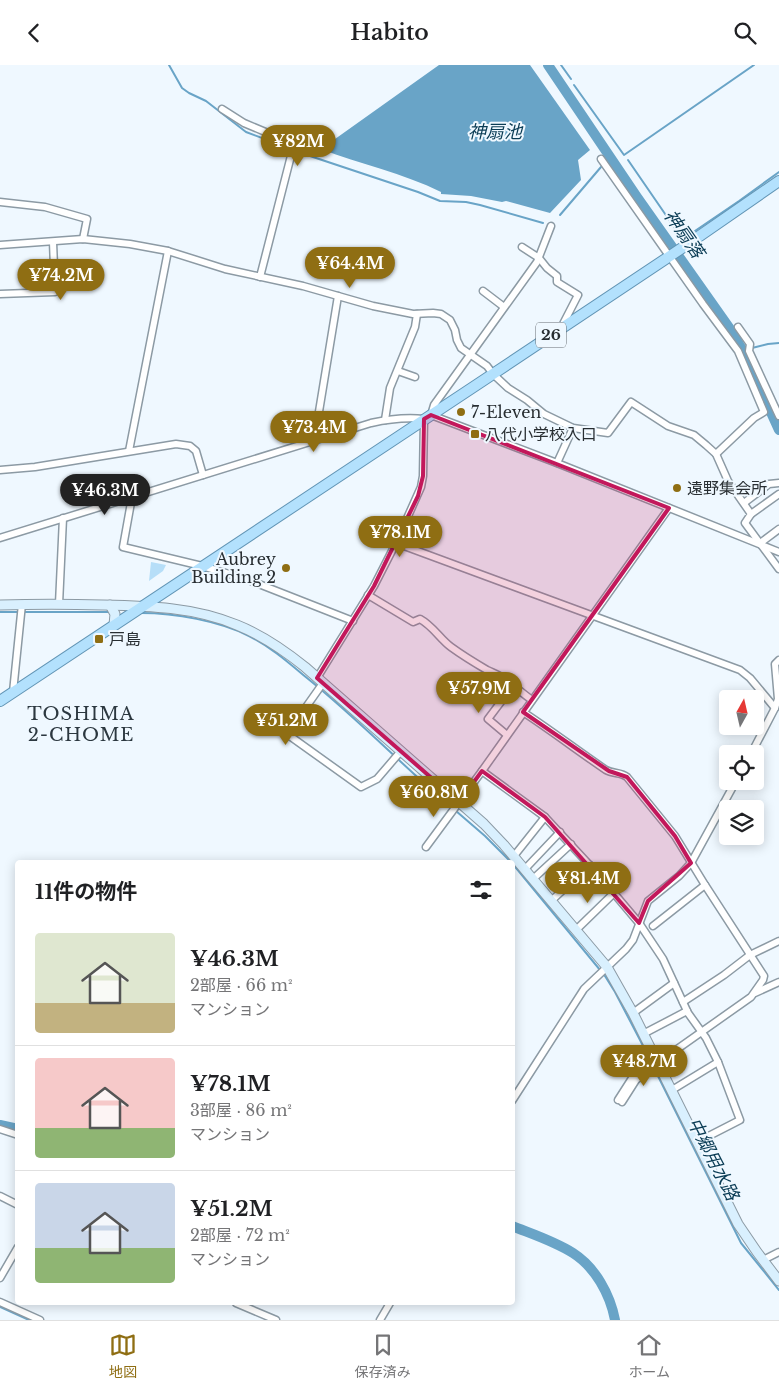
<!DOCTYPE html>
<html lang="ja">
<meta charset="utf-8">
<style>
:root{--surface:#fff;--page:#f2f2f2;--text:#202124;--muted:#757577;--line:#e0e0e0;--accent:#8f6e13}
body{margin:0;font-family:"Libre Baskerville","Noto Sans JP",serif;background:var(--page);color:var(--text);height:100vh;display:flex;flex-direction:column;font-size:19px;white-space:nowrap}
*{box-sizing:border-box;margin:0}
p{font-size:16px;color:var(--muted)}
.icon{flex:none;width:28px;height:28px;fill:none;stroke:currentColor;stroke-width:2;stroke-linecap:round;stroke-linejoin:round}
.map{position:relative;flex:1;overflow:hidden}
.drawer{position:absolute;left:15px;top:795px;width:500px;height:445px;display:flex;flex-direction:column;background:var(--surface);border-radius:5px;box-shadow:0 2px 12px #0003}
.drawer>*{flex:none}
.needle{width:32px;rotate:8deg}
.controls{position:absolute;left:719px;top:625px;display:grid;gap:10px}
.controls a{display:grid;place-items:center;width:45px;height:45px;border-radius:5px;background:var(--surface);box-shadow:0 2px 12px #0003;font-size:25px}
.price{position:absolute;translate:-50% -42px;padding:0 11px;border-radius:18px;background:var(--accent);color:#fff;font-size:16px;line-height:32px;filter:drop-shadow(0 1px 2px #0008)}
.price::after{content:'';position:absolute;left:50%;top:30px;width:15px;height:11px;margin-left:-8px;background:inherit;clip-path:polygon(0 0,100% 0,50% 100%)}
.price.selected{background:#222;color:#fff}
ul{padding:0;list-style:none}
li{display:flex;align-items:center;gap:15px;height:125px;padding:0 20px}
li+li{border-top:1px solid var(--line)}
li span{display:grid;place-items:center;flex:none;width:140px;height:100px;border-radius:5px;color:#555}
li>.icon{margin-inline-start:auto}
span .icon{width:60px;height:60px;fill:#fffc;stroke-width:1}
li b{font-size:21px}
h2{display:flex;justify-content:space-between;align-items:center;height:60px;padding:0 20px;font-size:21px}
header{display:flex;justify-content:space-between;align-items:center;height:65px;padding:0 20px;background:var(--surface);font-size:22px;font-weight:600}
.tabs{display:flex;justify-content:space-around;align-items:center;height:70px;border-top:1px solid var(--line);background:var(--surface);font-size:14px;color:var(--muted)}
.tabs a{display:grid;justify-items:center;gap:2px}
.tabs .selected{color:var(--accent)}
.map>svg:first-child{display:block}
.green{fill:#b6def8}
.water{fill:#69a4c7}
.lines{fill:none;stroke-linecap:round;stroke-linejoin:round}
.stream{stroke:#69a4c7;stroke-width:2}
.river{stroke:#69a4c7;stroke-width:10}
.minor-casing{stroke:#8c9aa4;stroke-width:9}
.secondary-casing{stroke:#8c9aa4;stroke-width:11}
.primary-casing{stroke:#6295b5;stroke-width:12}
.minor{stroke:#fff;stroke-width:6}
.secondary{stroke:#d9f0fe;stroke-width:9}
.primary{stroke:#b3e1fd;stroke-width:10}
.marked{fill:#c2185b;fill-opacity:0.2;stroke:#c2185b;stroke-width:4;stroke-linejoin:round}
.poi-dot{fill:#8f6e13;stroke:#eff8ff;stroke-width:2}
.labels{text-anchor:middle;stroke-width:4;stroke-linejoin:round;paint-order:stroke}
.shield{fill:#eff8ff;stroke:#646b70;stroke-width:1}
.shield-label{font-size:15px;font-weight:bold;fill:#282e32}
.poi-label{font-size:16px;fill:#282e32;stroke:#eff8ff;text-anchor:start}
.water-label{font-size:18px;font-style:italic;fill:#0a3c55;stroke:#eff8ff}
.neighbourhood-label{font-size:18px;letter-spacing:1px;fill:#2c3840;stroke:#eff8ff}
</style>
<header><svg class="icon" aria-label="back" viewBox="0 0 24 24"><path d="M15 5l-7 7 7 7"/></svg>Habito<svg class="icon" aria-label="search" viewBox="0 0 24 24"><circle cx="10" cy="10" r="6"/><path d="M15 15l6 6"/></svg></header>
<div class="map">
<svg width="779" height="1255" viewBox="0 0 779 1255">
<rect width="100%" height="100%" fill="#eff8ff"/>
<path class="green" d="M151,497L166,500L163,506L149,516Z"/>
<path class="water" d="M439,0H530L590,85L578,95L581,115L550,148L506,136L502,137L471,131L441,129V127C403,108 360,99 321,84Z"/>
<g class="lines">
<g class="stream">
<path d="M169,0L182,23L189,28L206,36L246,67L313,92L418,127L440,136L466,137L480,140L543,158"/>
<path d="M561,0L571,14"/>
<path d="M574,20L624,90L754,0"/>
<path d="M607,95L611,94"/>
<path d="M628,95L683,175"/>
<path d="M560,150L601,102"/>
<path d="M689,170L739,136L779,107"/>
<path d="M752,283L768,279L779,278"/>
<path d="M0,547H110"/>
<path d="M141,548C175,548 219,556 249,571C271,582 289,598 307,613C358,654 403,701 452,743"/>
<path d="M456,746L485,771L512,798"/>
<path d="M512,798L605,911L615,927L652,998"/>
<path d="M654,1003L741,1178L779,1225"/>
<path d="M0,1242L29,1255"/>
</g>
<g class="river">
<path d="M548,0L637,132L730,264L743,286L779,365"/>
<path d="M0,1060L18,1064"/>
<path d="M512,1161C532,1169 554,1176 573,1188C595,1202 610,1229 615,1255"/>
</g>
<defs>
<g id="minor">
<path d="M222,44L244,58L294,79L260,212"/>
<path d="M601,94L703,239L738,286L764,347L754,353L716,389"/>
<path d="M0,137L45,142L87,154L83,174"/>
<path d="M551,161L537,197L434,340L431,350L557,398L779,487"/>
<path d="M0,180L83,174L130,179L168,186L225,204L303,221L373,241L413,249L433,248L441,249L450,255L455,265L457,275L461,283L487,301L493,309L508,323L527,335L544,349L573,363L608,368L631,337L668,361L694,370L706,380L716,389L728,416L751,449L745,458L779,504"/>
<path d="M522,182L539,193L547,203L557,211V217L578,230L562,261"/>
<path d="M483,226L504,242"/>
<path d="M0,229L55,227L53,177"/>
<path d="M738,262L750,279L749,286L779,351"/>
<path d="M398,306L415,312"/>
<path d="M385,355L390,323L415,262L417,249"/>
<path d="M314,377L338,231"/>
<path d="M129,386L168,186"/>
<path d="M557,398L573,363"/>
<path d="M0,405L35,402L176,379L190,381L196,386L203,410"/>
<path d="M132,432L123,482L202,501L246,514L353,556"/>
<path d="M744,438L769,419L779,418"/>
<path d="M751,449L779,429"/>
<path d="M0,473L371,358C389,354 406,352 424,354L423,411L421,422L396,478L374,521L317,613"/>
<path d="M396,478L740,605L750,613L775,643"/>
<path d="M761,479L763,476L779,464"/>
<path d="M368,530L413,557L420,554C433,561 440,574 451,582C462,590 475,598 487,605C491,607 494,608 498,610C510,616 520,627 532,635"/>
<path d="M59,539L63,453"/>
<path d="M323,618L287,669L361,722L377,714L401,686"/>
<path d="M13,627L22,539"/>
<path d="M523,647C552,666 578,686 606,705C613,709 621,707 627,712L675,771L705,820L764,911L763,915L751,932L649,1004L636,1015L622,1037"/>
<path d="M507,670L488,654L509,626L510,618"/>
<path d="M751,689L775,643L778,634L775,599L779,595"/>
<path d="M482,706L545,752L596,807L639,858L663,894L688,948L706,973L718,997L740,1055L697,1077"/>
<path d="M426,782L482,706L669,443"/>
<path d="M514,791L545,752"/>
<path d="M525,804L560,767"/>
<path d="M533,814L571,779"/>
<path d="M551,836L590,800"/>
<path d="M653,861L705,820"/>
<path d="M576,865L614,828"/>
<path d="M755,928L779,917"/>
<path d="M683,937L724,910L750,890L779,876"/>
<path d="M633,948L674,918"/>
<path d="M643,969L687,946"/>
<path d="M672,1025L718,997"/>
<path d="M618,1035L634,1010L642,1004"/>
<path d="M512,1036L584,924L626,884L633,875L648,836L679,811L691,798L736,716"/>
<path d="M0,1064L18,1070"/>
<path d="M0,1131L18,1140"/>
<path d="M763,1195L779,1187"/>
<path d="M0,1213L18,1182"/>
<path d="M0,1237L40,1255"/>
<path d="M236,1238L276,1255"/>
<path d="M380,1255L390,1238"/>
</g>
<g id="secondary">
<path d="M0,540C34,539 68,539 103,540C149,541 194,542 237,560C262,570 284,585 305,602L484,759L504,780L607,902L633,948L738,1159L757,1187L779,1216"/>
<path d="M110,540L115,549L114,560"/>
</g>
<path id="primary" d="M0,636L493,309L688,179L779,116"/>
</defs>
<use href="#minor" class="minor-casing"/>
<use href="#secondary" class="secondary-casing"/>
<use href="#primary" class="primary-casing"/>
<use href="#minor" class="minor"/>
<use href="#secondary" class="secondary"/>
<use href="#primary" class="primary"/>
</g>
<path class="marked" d="M431,350L669,443L523,647L609,706L627,712L675,771L691,798L648,836L639,858L545,752L482,706L459,737L317,613L374,521L418,431L423,411L424,354Z"/>
<g class="poi-dot">
<circle cx="461" cy="347" r="5"/>
<rect x="470" y="364" width="10" height="10" rx="2.5"/>
<circle cx="677" cy="423" r="5"/>
<circle cx="286" cy="503" r="5"/>
<rect x="94" y="569" width="10" height="10" rx="2.5"/>
</g>
<g class="labels">
<rect class="shield" x="536" y="257.5" width="30" height="25" rx="4"/>
<g class="shield-label">
<text x="551" y="275">26</text>
</g>
<g class="poi-label">
<text x="471" y="353">7-Eleven</text>
<text x="485" y="375">八代小学校入口</text>
<text x="687" y="429">遠野集会所</text>
<text x="276" y="500" text-anchor="end">Aubrey<tspan x="276" dy="18">Building 2</tspan></text>
<text x="109" y="580">戸島</text>
</g>
<g class="water-label">
<text x="495" y="73">神扇池</text>
<text transform="translate(684 169) rotate(55)" y="6">神扇落</text>
<text transform="translate(713 1094) rotate(63)" y="6">中郷用水路</text>
</g>
<g class="neighbourhood-label">
<text x="81" y="655">TOSHIMA<tspan x="81" dy="21">2-CHOME</tspan></text>
</g>
</g>
</svg>
<div class="controls">
<a><svg class="needle" viewBox="-14 -14 28 28"><path d="M0-13l5 13h-10z" fill="#e53935"/><path d="M0 13l5-13h-10z" fill="#757577"/></svg></a>
<a><svg class="icon" aria-label="locate" viewBox="0 0 24 24"><circle cx="12" cy="12" r="6"/><path d="M12 2v4M12 18v4M2 12h4M18 12h4"/></svg></a>
<a><svg class="icon" aria-label="layers" viewBox="0 0 24 24"><path d="M12 4l9 5-9 5-9-5zM3 14l9 5 9-5"/></svg></a>
</div>
<b class="price" style="left:298px;top:102px">¥82M</b>
<b class="price" style="left:350px;top:224px">¥64.4M</b>
<b class="price" style="left:61px;top:236px">¥74.2M</b>
<b class="price" style="left:314px;top:388px">¥73.4M</b>
<b class="price selected" style="left:105px;top:451px">¥46.3M</b>
<b class="price" style="left:400px;top:493px">¥78.1M</b>
<b class="price" style="left:479px;top:649px">¥57.9M</b>
<b class="price" style="left:286px;top:681px">¥51.2M</b>
<b class="price" style="left:434px;top:753px">¥60.8M</b>
<b class="price" style="left:588px;top:839px">¥81.4M</b>
<b class="price" style="left:644px;top:1022px">¥48.7M</b>
<section class="drawer">
<h2>11件の物件<svg class="icon" aria-label="filters" viewBox="0 0 24 24"><path d="M4 7h16M4 17h16"/><circle cx="9" cy="7" r="2"/><circle cx="15" cy="17" r="2"/></svg></h2>
<ul>
<li><span style="background:linear-gradient(#dfe7d0 70%,#c2b280 0)"><svg class="icon" aria-label="home" viewBox="0 0 24 24"><path d="M3 11l9-7 9 7M6 9v11h12V9"/></svg></span><div><b>¥46.3M</b><p>2部屋 · 66 m²</p><p>マンション</p></div></li>
<li><span style="background:linear-gradient(#f6c9c9 70%,#8fb573 0)"><svg class="icon" aria-label="home" viewBox="0 0 24 24"><path d="M3 11l9-7 9 7M6 9v11h12V9"/></svg></span><div><b>¥78.1M</b><p>3部屋 · 86 m²</p><p>マンション</p></div></li>
<li><span style="background:linear-gradient(#c9d6e8 65%,#8fb573 0)"><svg class="icon" aria-label="home" viewBox="0 0 24 24"><path d="M3 11l9-7 9 7M6 9v11h12V9"/></svg></span><div><b>¥51.2M</b><p>2部屋 · 72 m²</p><p>マンション</p></div></li>
</ul>
</section>
</div>
<nav class="tabs">
<a class="selected"><svg class="icon" aria-label="map" viewBox="0 0 24 24"><path d="M3 6l6-2 6 2 6-2v14l-6 2-6-2-6 2zM9 4v14M15 6v14"/></svg>地図</a>
<a><svg class="icon" aria-label="saved" viewBox="0 0 24 24"><path d="M7 4h10v16l-5-4-5 4z"/></svg>保存済み</a>
<a><svg class="icon" aria-label="home" viewBox="0 0 24 24"><path d="M3 11l9-7 9 7M6 9v11h12V9"/></svg>ホーム</a>
</nav>
